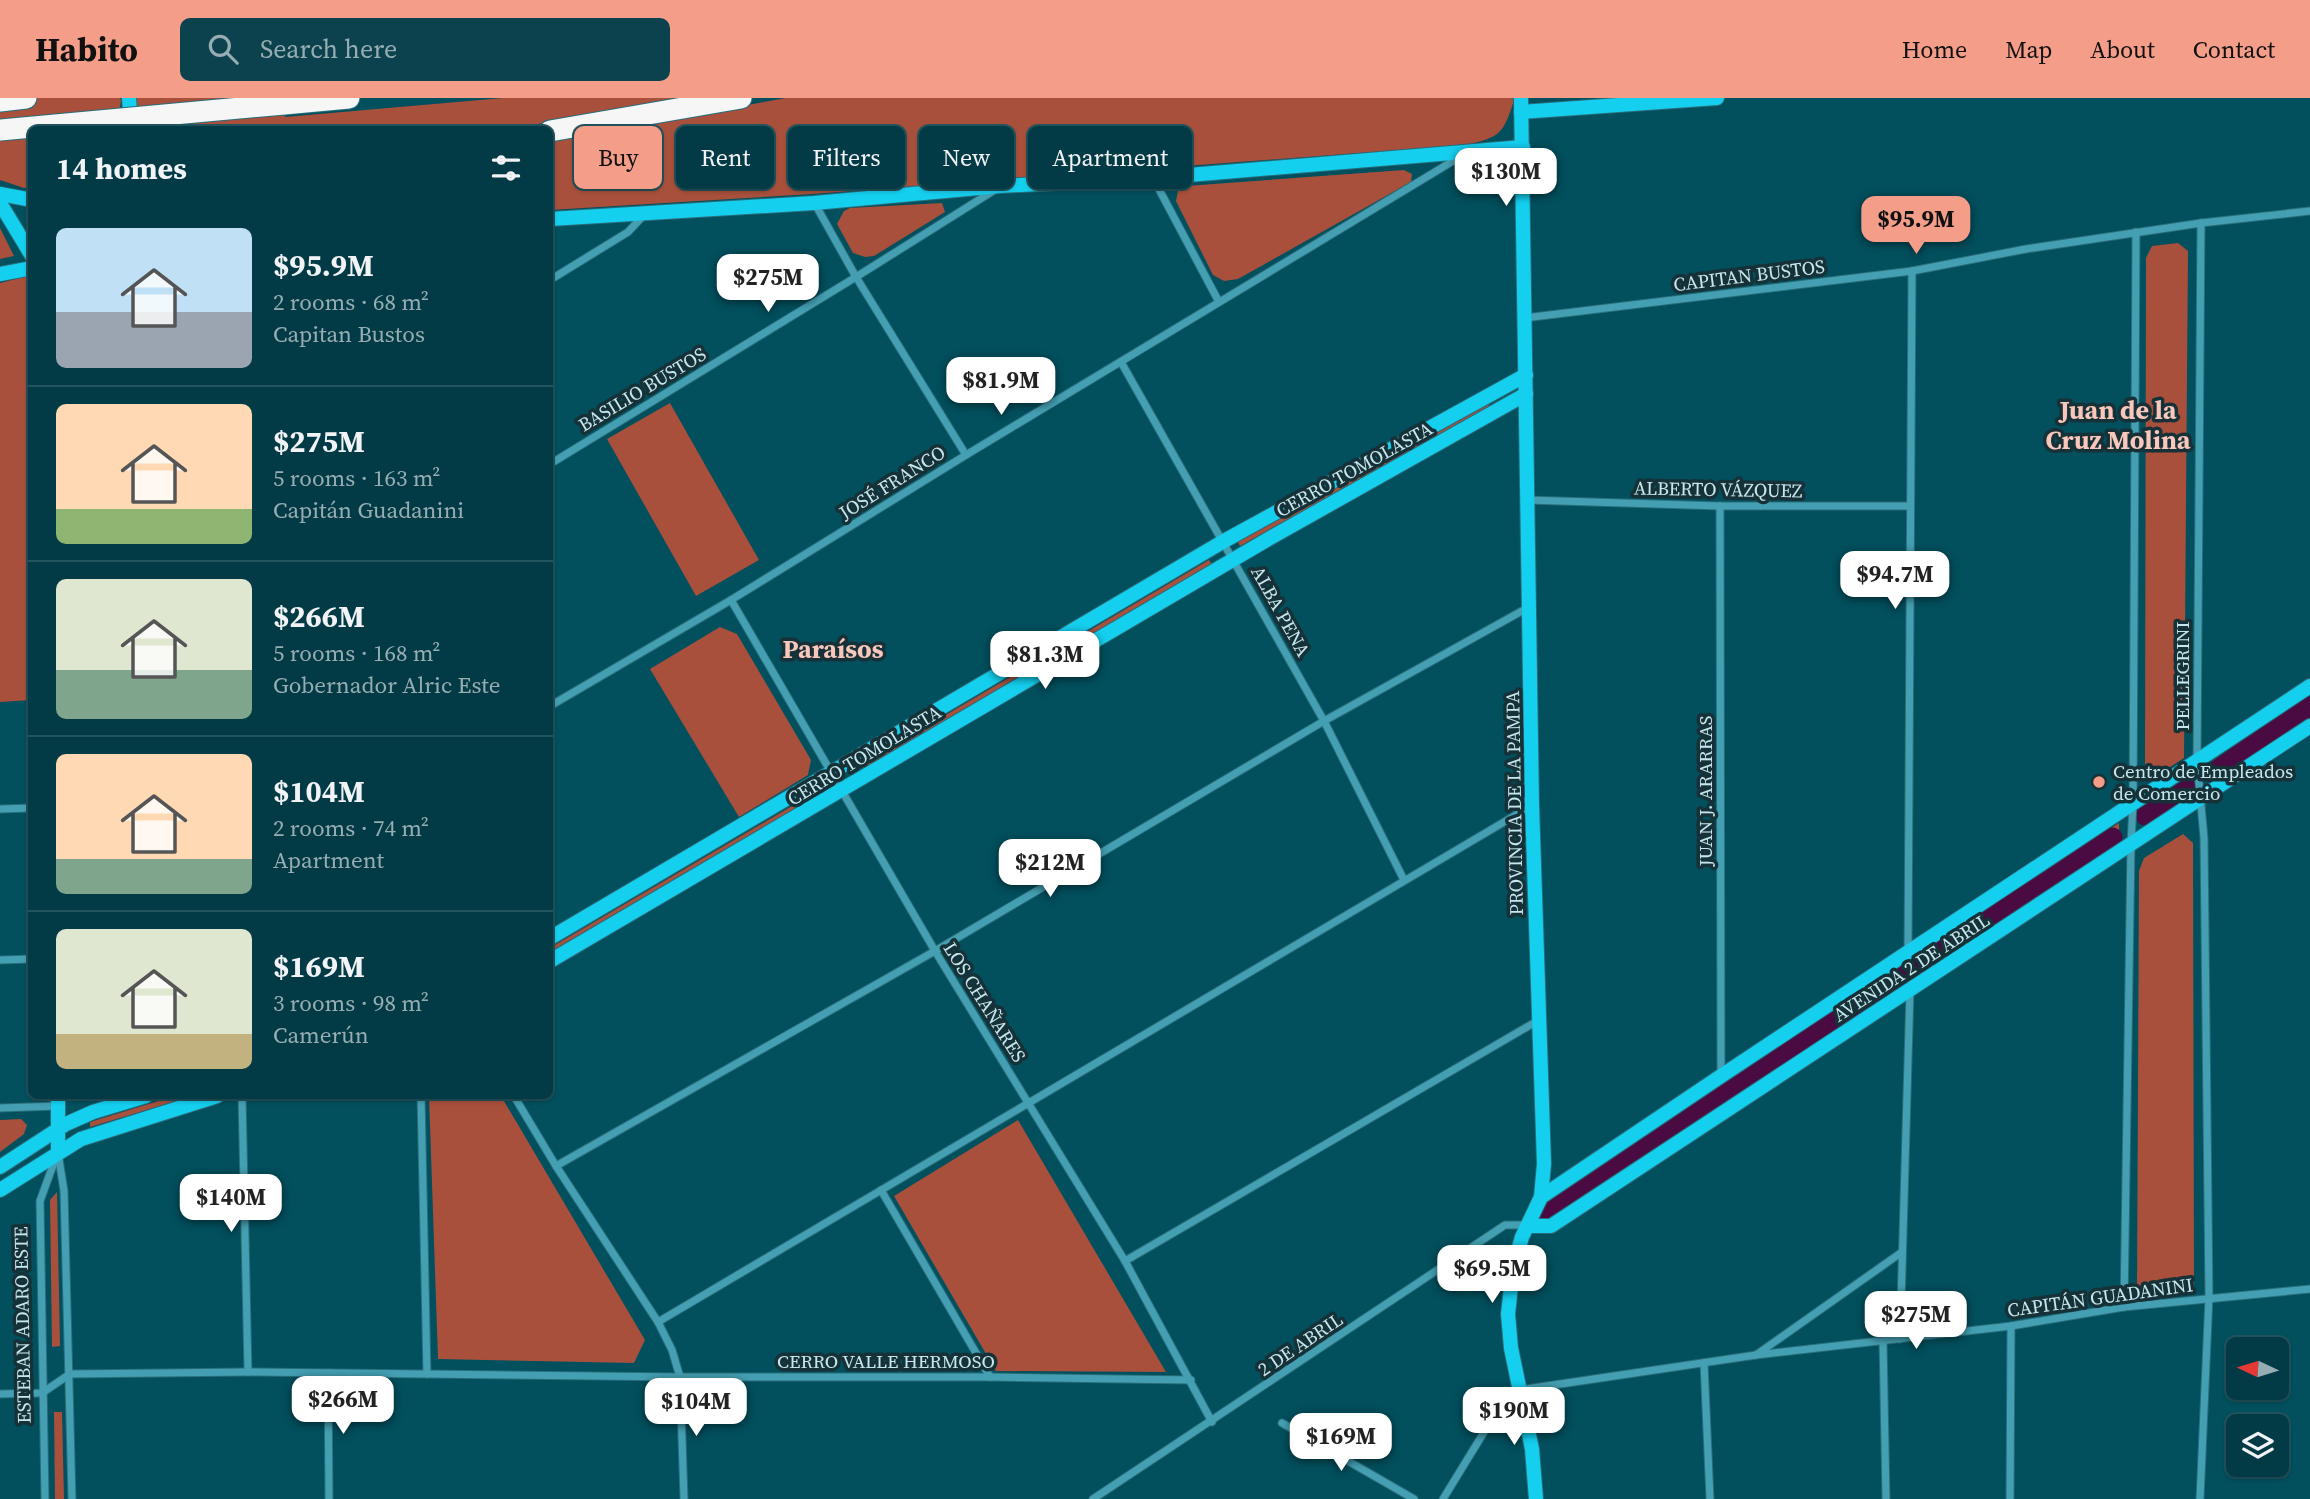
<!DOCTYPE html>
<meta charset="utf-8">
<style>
:root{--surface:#023b46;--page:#0c424d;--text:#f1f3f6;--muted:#96adb3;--line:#23555f;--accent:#f49e89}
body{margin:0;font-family:"Source Serif 4",serif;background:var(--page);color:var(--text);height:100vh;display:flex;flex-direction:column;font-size:26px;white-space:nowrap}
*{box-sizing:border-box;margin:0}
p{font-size:23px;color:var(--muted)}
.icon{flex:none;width:38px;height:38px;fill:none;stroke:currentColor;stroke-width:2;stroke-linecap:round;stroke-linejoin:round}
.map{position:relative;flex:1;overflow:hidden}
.drawer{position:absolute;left:28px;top:28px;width:525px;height:973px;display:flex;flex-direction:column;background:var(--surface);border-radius:10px;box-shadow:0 2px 5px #0004,0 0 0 2px var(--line)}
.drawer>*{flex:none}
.guide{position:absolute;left:574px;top:28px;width:665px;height:63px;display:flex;gap:14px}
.needle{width:46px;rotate:274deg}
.buttons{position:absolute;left:2226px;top:1239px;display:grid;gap:14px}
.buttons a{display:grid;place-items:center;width:63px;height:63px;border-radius:10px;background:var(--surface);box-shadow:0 2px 5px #0004,0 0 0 2px var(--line);font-size:35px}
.price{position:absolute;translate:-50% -60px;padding:0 16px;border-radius:14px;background:#fff;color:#222;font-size:23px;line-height:46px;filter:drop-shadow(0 2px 4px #0008)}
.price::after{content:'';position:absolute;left:50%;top:42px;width:21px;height:16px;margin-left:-10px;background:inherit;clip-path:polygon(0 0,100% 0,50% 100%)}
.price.selected{background:var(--accent);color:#111}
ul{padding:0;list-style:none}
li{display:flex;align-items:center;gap:21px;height:175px;padding:0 28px}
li+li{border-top:2px solid var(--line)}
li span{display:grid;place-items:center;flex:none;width:196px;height:140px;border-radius:10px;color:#555}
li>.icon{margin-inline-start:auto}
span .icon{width:84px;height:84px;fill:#fffc;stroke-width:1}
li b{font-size:30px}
h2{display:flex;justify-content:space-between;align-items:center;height:84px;padding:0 28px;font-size:30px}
.tag{padding:0 24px;border-radius:10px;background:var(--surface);box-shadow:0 2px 5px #0004,0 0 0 2px var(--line);font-size:24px;line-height:63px}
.tag.selected{background:var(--accent);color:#111}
header{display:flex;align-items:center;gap:42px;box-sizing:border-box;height:98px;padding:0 35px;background:var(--accent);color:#111}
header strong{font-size:33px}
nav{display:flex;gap:38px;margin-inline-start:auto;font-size:24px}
.search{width:490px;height:63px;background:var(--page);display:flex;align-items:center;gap:18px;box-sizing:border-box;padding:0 24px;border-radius:10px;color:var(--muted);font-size:26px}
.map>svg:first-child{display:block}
.green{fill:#a8503b}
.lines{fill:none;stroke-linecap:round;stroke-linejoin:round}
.canal{stroke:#490b41;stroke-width:19}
.street-casing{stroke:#296d7a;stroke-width:9}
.secondary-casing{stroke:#296d7a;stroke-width:16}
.highway-casing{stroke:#296d7a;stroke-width:23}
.street{stroke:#449fb2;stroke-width:7}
.secondary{stroke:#15cfef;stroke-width:14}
.highway{stroke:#f6f6f6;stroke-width:21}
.highway-bridge-casing{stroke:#296d7a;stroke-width:23;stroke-linecap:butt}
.highway-bridge{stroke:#f6f6f6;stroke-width:21}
.poi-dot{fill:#f49e89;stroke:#163137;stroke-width:2.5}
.labels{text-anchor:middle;stroke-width:7;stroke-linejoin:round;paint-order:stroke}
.street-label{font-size:19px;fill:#c7e7ee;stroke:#163137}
.poi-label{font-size:19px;fill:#c7e7ee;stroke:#163137;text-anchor:start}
.district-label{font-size:26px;font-weight:bold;fill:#f9c7bb;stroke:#163137}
</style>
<header>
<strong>Habito</strong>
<div class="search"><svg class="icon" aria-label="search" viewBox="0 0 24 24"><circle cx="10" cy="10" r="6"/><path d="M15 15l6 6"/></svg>Search here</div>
<nav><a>Home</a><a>Map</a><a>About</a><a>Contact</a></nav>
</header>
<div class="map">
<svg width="2310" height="1401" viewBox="0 0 2310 1401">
<rect width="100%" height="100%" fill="#024f5d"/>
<g class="green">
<path d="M0,0H120L121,2L117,29L32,32L31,89L24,90L0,82Z"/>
<path d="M137,0H283L285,19L503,0H701L506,31L135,32Z"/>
<path d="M786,0H1514V2C1503,37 1500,39 1465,47L812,96L550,112V43Z"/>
<path d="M1404,72L1412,76L1411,84L1238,181L1224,183L1213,177L1176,103L1178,93L1186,88Z"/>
<path d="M942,105L945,114L874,158L865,159L853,155L837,126L844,113L850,110Z"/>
<path d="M0,130L14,158L0,161Z"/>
<path d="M2178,145L2188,153L2184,660L2156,678L2149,679L2145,669L2146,160L2152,148Z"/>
<path d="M28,178L32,348L31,602L0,604V185Z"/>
<path d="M670,305L759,462L696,498L607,341Z"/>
<path d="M1487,305L1490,309L1240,448L1238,444Z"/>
<path d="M1209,462L1212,467L863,671L861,667Z"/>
<path d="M720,529L737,536L811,662L808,677L739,719L650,571Z"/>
<path d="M2310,599V614L2211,679L2210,665Z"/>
<path d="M2187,681L2188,700L2144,727V709Z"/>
<path d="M816,694L818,698L550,855V850Z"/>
<path d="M2119,725V745L1552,1122L1544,1109Z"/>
<path d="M2183,736L2193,745L2194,1188L2137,1194L2139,773L2144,760Z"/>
<path d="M175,998H193L90,1029V1024Z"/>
<path d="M429,998H501L645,1242L634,1265L438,1261Z"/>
<path d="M21,1021L27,1027L24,1036L0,1054V1022Z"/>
<path d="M1018,1022L1166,1274L996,1273L894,1098Z"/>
<path d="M57,1094L60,1248L52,1249L50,1102Z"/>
<path d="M54,1314H62L64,1401H55Z"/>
</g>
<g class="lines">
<g class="canal">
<path d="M2212,675L2310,608"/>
<path d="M2145,718L2189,690"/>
<path d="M1545,1114L2113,739"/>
</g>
<defs>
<g id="street">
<path d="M1153,80L1219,204"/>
<path d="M815,106L856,179L966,357"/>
<path d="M550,182L628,134L644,117"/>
<path d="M1524,220L1912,173L2026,151L2201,125L2310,113"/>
<path d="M1121,264L1324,623L1404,782"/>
<path d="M550,366L856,179L993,93"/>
<path d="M1527,402L1720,408H1910"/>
<path d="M1720,408L1721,978"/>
<path d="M731,502L935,853L1125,1163L1212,1324"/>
<path d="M550,608L731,502L966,357L1463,57"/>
<path d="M0,711L32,710"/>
<path d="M1908,854L1912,173"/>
<path d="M0,862L32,861"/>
<path d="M242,998L248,1274"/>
<path d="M421,998L427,1276"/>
<path d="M514,998L556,1068L658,1224L672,1252L680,1279L684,1401"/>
<path d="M0,1010L58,1008"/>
<path d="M58,1055L64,1093L72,1401"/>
<path d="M556,1068L935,853L1324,623L1529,509"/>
<path d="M881,1092L990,1279"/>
<path d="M1125,1163L1539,922"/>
<path d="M2124,1209L2131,746L2133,705L2136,134"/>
<path d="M658,1224L1531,708"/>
<path d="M1900,1241L1910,893"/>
<path d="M1883,1243L1886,1401"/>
<path d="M1756,1257L1902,1154"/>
<path d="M1704,1265L1710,1401"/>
<path d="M328,1275L329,1401"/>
<path d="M0,1296L42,1295L70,1276L248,1274L680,1279H990L1191,1282"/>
<path d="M1282,1325L1414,1401"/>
<path d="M45,1401L40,1103L56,1059"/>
<path d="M1093,1401L1505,1127H1527"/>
<path d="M1443,1401L1497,1313L1520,1292L1756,1257L2011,1228L2124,1209L2310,1191"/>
<path d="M2010,1401L2011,1228"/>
<path d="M2200,1401L2209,1199L2204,740L2197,663L2201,125"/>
</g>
<g id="secondary">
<path d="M1521,0L1532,707L1544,1066L1541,1099L1522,1139L1513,1170L1508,1216L1511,1250L1532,1351L1536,1401"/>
<path d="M1521,14L1717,0"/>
<path d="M126,32L130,13L129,0"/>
<path d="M0,96L32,102"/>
<path d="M0,105L32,158"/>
<path d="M550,121L814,105L1000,88L1153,80L1523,49"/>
<path d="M0,176L32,170"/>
<path d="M550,840L1224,443L1526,277"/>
<path d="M550,863L1270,440L1526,296"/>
<path d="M58,998V1055"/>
<path d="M0,1069L66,1026L93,1014L146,998"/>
<path d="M0,1092L81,1041L217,998"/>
<path d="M1541,1099L1721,978L2310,588"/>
<path d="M1528,1128H1551L2310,628"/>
</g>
<g id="highway">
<path d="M0,3L26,0"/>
<path d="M284,6L349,0"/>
<path d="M550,33L741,0"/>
</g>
</defs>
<use href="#street" class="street-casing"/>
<use href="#secondary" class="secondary-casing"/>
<use href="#highway" class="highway-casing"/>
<use href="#street" class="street"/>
<use href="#secondary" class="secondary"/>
<use href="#highway" class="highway"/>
<defs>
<path id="highway-bridge" d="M0,32L284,6"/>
</defs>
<use href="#highway-bridge" class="highway-bridge-casing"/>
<use href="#highway-bridge" class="highway-bridge"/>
</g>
<circle class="poi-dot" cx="2099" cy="684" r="7"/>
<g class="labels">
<g class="street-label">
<text transform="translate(1749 177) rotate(-7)" y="7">CAPITAN BUSTOS</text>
<text transform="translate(642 291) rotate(-31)" y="7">BASILIO BUSTOS</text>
<text transform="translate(1354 371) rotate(-29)" y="7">CERRO TOMOLASTA</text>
<text transform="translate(892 384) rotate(-32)" y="7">JOSÉ FRANCO</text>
<text transform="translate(1718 391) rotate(1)" y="7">ALBERTO VÁZQUEZ</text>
<text transform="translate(1281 513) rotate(61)" y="7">ALBA PENA</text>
<text transform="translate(2182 578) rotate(-90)" y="7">PELLEGRINI</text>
<text transform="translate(864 657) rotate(-31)" y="7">CERRO TOMOLASTA</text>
<text transform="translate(1705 693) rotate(-90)" y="7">JUAN J. ARARRAS</text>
<text transform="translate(1514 705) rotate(-91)" y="7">PROVINCIA DE LA PAMPA</text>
<text transform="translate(1911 869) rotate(-33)" y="7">AVENIDA 2 DE ABRIL</text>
<text transform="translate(985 904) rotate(58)" y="7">LOS CHAÑARES</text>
<text transform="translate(2100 1199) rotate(-8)" y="7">CAPITÁN GUADANINI</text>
<text transform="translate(22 1227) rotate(-91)" y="7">ESTEBAN ADARO ESTE</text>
<text transform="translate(1300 1246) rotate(-34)" y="7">2 DE ABRIL</text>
<text x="886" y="1270">CERRO VALLE HERMOSO</text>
</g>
<g class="poi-label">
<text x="2113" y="680">Centro de Empleados<tspan x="2113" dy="22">de Comercio</tspan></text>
</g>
<g class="district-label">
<text x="2118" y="321">Juan de la<tspan x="2118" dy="30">Cruz Molina</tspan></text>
<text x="833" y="560">Paraísos</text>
</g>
</g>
</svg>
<div class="buttons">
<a><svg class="needle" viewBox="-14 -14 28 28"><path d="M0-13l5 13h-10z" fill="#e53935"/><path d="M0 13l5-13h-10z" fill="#96adb3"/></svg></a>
<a><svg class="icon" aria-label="layers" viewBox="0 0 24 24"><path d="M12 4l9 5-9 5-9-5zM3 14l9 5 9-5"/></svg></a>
</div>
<b class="price" style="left:1506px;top:110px">$130M</b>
<b class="price selected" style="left:1916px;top:158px">$95.9M</b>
<b class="price" style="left:768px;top:216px">$275M</b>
<b class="price" style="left:1001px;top:319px">$81.9M</b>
<b class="price" style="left:1895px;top:513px">$94.7M</b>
<b class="price" style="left:1045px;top:593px">$81.3M</b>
<b class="price" style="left:1050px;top:801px">$212M</b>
<b class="price" style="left:231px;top:1136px">$140M</b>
<b class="price" style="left:1492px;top:1207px">$69.5M</b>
<b class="price" style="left:1916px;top:1253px">$275M</b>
<b class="price" style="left:343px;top:1338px">$266M</b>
<b class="price" style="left:696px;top:1340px">$104M</b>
<b class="price" style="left:1514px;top:1349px">$190M</b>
<b class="price" style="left:1341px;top:1375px">$169M</b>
<div class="guide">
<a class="tag selected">Buy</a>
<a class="tag">Rent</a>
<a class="tag">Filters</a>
<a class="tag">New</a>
<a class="tag">Apartment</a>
</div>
<section class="drawer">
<h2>14 homes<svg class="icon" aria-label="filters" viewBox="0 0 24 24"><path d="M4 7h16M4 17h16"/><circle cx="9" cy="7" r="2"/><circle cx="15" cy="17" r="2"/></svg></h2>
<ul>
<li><span style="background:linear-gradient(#bfe0f5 60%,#9aa5b1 0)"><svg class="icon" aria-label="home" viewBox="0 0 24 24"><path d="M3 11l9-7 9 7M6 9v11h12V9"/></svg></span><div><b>$95.9M</b><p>2 rooms · 68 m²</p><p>Capitan Bustos</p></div></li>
<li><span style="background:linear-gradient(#ffd9b3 75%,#8fb573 0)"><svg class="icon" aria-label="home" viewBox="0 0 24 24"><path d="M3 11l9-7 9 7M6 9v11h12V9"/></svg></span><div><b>$275M</b><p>5 rooms · 163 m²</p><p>Capitán Guadanini</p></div></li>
<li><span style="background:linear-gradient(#dfe7d0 65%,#7fa58c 0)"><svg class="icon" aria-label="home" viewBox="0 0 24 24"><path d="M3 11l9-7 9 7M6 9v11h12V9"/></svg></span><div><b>$266M</b><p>5 rooms · 168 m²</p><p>Gobernador Alric Este</p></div></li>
<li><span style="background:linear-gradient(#ffd9b3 75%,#7fa58c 0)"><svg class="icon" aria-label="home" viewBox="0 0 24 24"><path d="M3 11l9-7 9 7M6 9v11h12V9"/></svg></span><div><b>$104M</b><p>2 rooms · 74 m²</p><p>Apartment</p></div></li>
<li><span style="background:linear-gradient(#dfe7d0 75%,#c2b280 0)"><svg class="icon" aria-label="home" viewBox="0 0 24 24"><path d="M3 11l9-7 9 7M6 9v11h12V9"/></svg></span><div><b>$169M</b><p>3 rooms · 98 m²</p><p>Camerún</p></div></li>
</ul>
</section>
</div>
